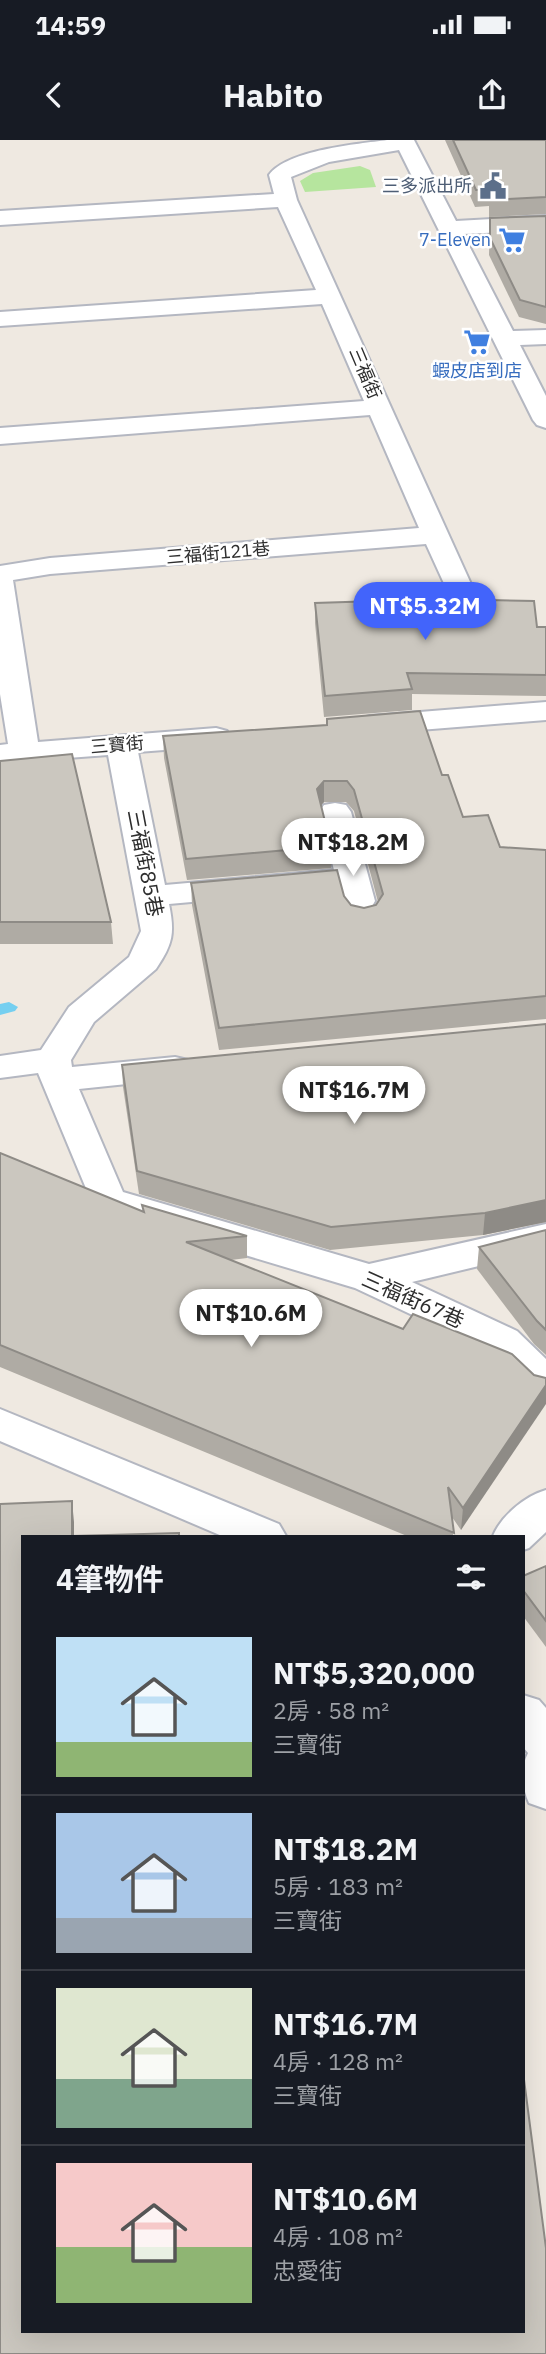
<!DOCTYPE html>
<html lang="zh-TW">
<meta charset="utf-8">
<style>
:root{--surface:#171b24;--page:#20242c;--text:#f1f3f6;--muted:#9ea1a6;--line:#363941;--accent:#4264fb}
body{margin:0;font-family:"IBM Plex Sans","Noto Sans TC",sans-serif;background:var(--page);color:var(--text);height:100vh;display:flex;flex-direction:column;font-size:26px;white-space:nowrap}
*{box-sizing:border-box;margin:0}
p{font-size:23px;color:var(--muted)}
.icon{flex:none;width:38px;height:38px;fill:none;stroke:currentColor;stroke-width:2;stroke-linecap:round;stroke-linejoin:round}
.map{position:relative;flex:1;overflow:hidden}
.side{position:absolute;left:21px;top:1395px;width:504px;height:798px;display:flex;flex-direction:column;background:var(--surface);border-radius:0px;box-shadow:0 7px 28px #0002}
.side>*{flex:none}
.price{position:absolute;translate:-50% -60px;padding:0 16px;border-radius:24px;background:#fff;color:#222;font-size:23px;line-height:46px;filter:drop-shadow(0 2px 4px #0008)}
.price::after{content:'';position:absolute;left:50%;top:42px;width:21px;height:16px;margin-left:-10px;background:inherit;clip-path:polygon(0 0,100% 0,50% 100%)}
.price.current{background:var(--accent);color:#fff}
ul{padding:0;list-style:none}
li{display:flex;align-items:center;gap:21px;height:175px;padding:0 35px}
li+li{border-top:2px solid var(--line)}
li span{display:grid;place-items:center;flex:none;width:196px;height:140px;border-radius:0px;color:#555}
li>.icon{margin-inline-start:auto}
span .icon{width:84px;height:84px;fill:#fffc;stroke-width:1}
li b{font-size:30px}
h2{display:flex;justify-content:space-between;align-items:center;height:84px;padding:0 35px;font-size:30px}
.status{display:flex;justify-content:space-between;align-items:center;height:49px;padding:0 35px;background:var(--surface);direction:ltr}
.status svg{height:19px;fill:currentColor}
header{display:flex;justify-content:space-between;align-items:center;height:91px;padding:0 35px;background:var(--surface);font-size:32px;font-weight:700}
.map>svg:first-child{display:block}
.green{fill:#b6e59e}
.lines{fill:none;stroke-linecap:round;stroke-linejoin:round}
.stream{fill:#75cff0;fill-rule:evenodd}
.minor-casing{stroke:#b4b7c1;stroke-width:4}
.minor{fill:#fff;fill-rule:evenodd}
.wall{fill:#afaba4}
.shaded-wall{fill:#8e8b86}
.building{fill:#cbc7bf;stroke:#8e8b86;stroke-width:2}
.labels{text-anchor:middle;stroke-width:5;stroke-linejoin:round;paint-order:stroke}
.far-service-label{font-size:18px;fill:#4e5e75;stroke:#fff;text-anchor:end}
.far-shop-label{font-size:18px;fill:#366cbe;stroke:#fff;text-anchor:end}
.far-street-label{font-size:18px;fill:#2e2e2e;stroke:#fff}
.street-label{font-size:21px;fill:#2e2e2e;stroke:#fff}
</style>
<div class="status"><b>14:59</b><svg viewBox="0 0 49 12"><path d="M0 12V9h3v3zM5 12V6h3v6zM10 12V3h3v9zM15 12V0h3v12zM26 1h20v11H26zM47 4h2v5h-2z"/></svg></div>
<header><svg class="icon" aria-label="back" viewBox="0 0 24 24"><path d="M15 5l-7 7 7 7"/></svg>Habito<svg class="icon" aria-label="share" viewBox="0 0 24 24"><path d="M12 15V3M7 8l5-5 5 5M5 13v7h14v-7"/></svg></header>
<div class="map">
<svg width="546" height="2214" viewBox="0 0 546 2214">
<rect width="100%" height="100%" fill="#efe9e1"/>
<path class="green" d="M360,26L370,30L376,47L305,52L300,41L313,33Z"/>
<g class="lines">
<path class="stream" d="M9,862L18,867L15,871L0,875V864Z"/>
<defs>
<g id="minor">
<path d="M387,0H414L456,81L546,76V90L463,94L513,191L546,190V204L520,205L546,256V288L537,285L533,280L399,10L329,22L291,37L297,60L471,444L467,450L457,452L447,450L426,404L50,434L13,440L38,602L216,588L227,591L231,597L227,603L216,606L138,612L165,745L334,730L319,672L324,665L335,663L346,665L351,672L375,761L371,768L359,771L347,768L339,749L169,764C175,793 173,804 156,829L94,882L71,920L72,927L175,917L188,920L193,928L188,936L175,939L79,949L123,1052L369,1124L546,1084V1110L412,1142L517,1191L546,1219V1259L532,1255L489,1211L355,1148L95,1070L38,933L0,938V916L41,910L69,867L129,817L141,791L108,615L0,623V605L8,604L0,554V426L50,418L419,388L370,275L0,304V288L364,261L322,164L0,186V172L316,150L278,67L0,85V71L274,54L269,35C287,10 358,4 387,0Z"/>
<path d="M546,562V580L370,594L359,591L355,585L359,579L370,576Z"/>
<path d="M0,1269L279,1384L286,1396H222L0,1301Z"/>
<path d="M546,1350V1392L529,1408L523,1410V1396H493C501,1376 525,1356 546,1350Z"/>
<path d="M523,1555L539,1560L546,1568V1669L529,1663C522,1648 520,1628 528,1613L523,1607Z"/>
</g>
</defs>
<use href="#minor" class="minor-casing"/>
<use href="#minor" class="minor"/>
</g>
<g class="wall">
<path d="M445,0H546V74L489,77V66L475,67Z"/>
<path d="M546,76V184L519,177L489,115L490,78Z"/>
<path d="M315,463L546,487V556L412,554V570L324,577L315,483Z"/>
<path d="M327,579L442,635L463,677L500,707L546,710V879L219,910L192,765L191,743L344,756L351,765L364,768L376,765L378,762L354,671L346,662H324L321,665L331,706V728L187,740L164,618L163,596L327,585Z"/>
<path d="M0,621L111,782L113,804H0Z"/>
<path d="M546,884V1082L483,1095L330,1110L139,1054L123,947L122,925Z"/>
<path d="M0,1013L143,1072L142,1065L247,1096V1118L231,1120L403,1189L534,1235L461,1390L452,1377L453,1396H407L0,1227Z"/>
<path d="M546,1090V1215L534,1204L477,1129L479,1107Z"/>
<path d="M546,1426V1507L523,1476V1436Z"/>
</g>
<g class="shaded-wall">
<path d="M324,641V662L317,670V649Z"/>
<path d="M546,1060V1082L483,1095L485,1073Z"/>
<path d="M546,1245V1264L461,1390L463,1368Z"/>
<path d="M72,1361L74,1382V1396H72Z"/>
</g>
<g class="building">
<path d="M453,0H546V57L490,60V50H476Z"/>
<path d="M546,76V167L520,160L490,98V78Z"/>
<path d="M440,459L534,461L537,487H546V535L407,533L412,549L325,556L315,463Z"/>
<path d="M420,571L442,635H448L463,677L488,675L500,707L546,710V856L219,888L191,743L337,730L344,756L351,765L364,768L376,765L383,754L354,650L347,641H324L317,649L331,706L186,719L163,596L327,585V579Z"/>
<path d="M72,614L111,782H0V621Z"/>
<path d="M546,884V1060L485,1073L331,1087L137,1031L122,925Z"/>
<path d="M0,1013L144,1072L142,1065L247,1096L186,1102L403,1189L413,1174L512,1214L534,1235L546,1238V1245L463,1368L448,1347L454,1393L0,1205Z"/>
<path d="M546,1090V1190L537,1181L479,1107Z"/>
<path d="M72,1361V1396L179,1393V1396H23V2191H523V1932L546,2108V2214H0V1364Z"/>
<path d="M546,1426V1481L523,1450V1436Z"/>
</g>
<defs>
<symbol id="civic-bare" viewBox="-9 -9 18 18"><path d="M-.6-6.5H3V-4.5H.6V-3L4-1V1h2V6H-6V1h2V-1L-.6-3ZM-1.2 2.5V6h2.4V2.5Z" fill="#5c6f8a" stroke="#fff" stroke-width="2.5" paint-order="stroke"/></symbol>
<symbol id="supermarket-bare" viewBox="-9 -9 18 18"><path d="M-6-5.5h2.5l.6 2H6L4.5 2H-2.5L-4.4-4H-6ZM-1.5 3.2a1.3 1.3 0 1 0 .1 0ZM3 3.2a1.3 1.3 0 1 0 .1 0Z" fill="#3f7fe0" stroke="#fff" stroke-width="2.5" paint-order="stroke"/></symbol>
</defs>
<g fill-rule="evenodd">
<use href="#civic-bare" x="474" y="27" width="38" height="38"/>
<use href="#supermarket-bare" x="493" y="81" width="38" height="38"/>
<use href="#supermarket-bare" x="458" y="183" width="38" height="38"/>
</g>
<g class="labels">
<g class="far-service-label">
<text x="472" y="52">三多派出所</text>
</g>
<g class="far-shop-label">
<text x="491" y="106">7-Eleven</text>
<text x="477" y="237" text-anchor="middle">蝦皮店到店</text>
</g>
<g class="far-street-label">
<text transform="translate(365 233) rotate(67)" y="6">三福街</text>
<text transform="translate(218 413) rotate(-5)" y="6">三福街121巷</text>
<text transform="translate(117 605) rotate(-5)" y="6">三寶街</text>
</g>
<g class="street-label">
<text transform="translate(145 723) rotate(79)" y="7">三福街85巷</text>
<text transform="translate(413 1160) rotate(24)" y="7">三福街67巷</text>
</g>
</g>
</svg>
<b class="price current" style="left:425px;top:502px">NT$5.32M</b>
<b class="price" style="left:353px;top:738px">NT$18.2M</b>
<b class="price" style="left:354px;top:986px">NT$16.7M</b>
<b class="price" style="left:251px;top:1209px">NT$10.6M</b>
<section class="side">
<h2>4筆物件<svg class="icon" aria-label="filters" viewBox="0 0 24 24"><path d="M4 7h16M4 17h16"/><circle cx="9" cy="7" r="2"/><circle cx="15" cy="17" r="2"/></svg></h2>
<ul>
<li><span style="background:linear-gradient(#bfe0f5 75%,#8fb573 0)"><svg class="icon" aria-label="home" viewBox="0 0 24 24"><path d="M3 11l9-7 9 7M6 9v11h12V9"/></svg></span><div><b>NT$5,320,000</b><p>2房 · 58 m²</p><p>三寶街</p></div></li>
<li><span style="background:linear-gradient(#a9c7e8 75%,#9aa5b1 0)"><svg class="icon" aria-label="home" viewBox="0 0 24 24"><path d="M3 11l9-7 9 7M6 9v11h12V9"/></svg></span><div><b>NT$18.2M</b><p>5房 · 183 m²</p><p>三寶街</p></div></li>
<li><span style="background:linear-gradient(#dfe7d0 65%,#7fa58c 0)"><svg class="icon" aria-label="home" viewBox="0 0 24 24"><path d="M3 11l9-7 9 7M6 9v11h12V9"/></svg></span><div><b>NT$16.7M</b><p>4房 · 128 m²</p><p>三寶街</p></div></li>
<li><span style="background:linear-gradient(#f6c9c9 60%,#8fb573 0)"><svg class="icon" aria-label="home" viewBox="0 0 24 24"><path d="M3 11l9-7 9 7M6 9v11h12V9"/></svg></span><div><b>NT$10.6M</b><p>4房 · 108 m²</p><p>忠愛街</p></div></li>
</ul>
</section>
</div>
